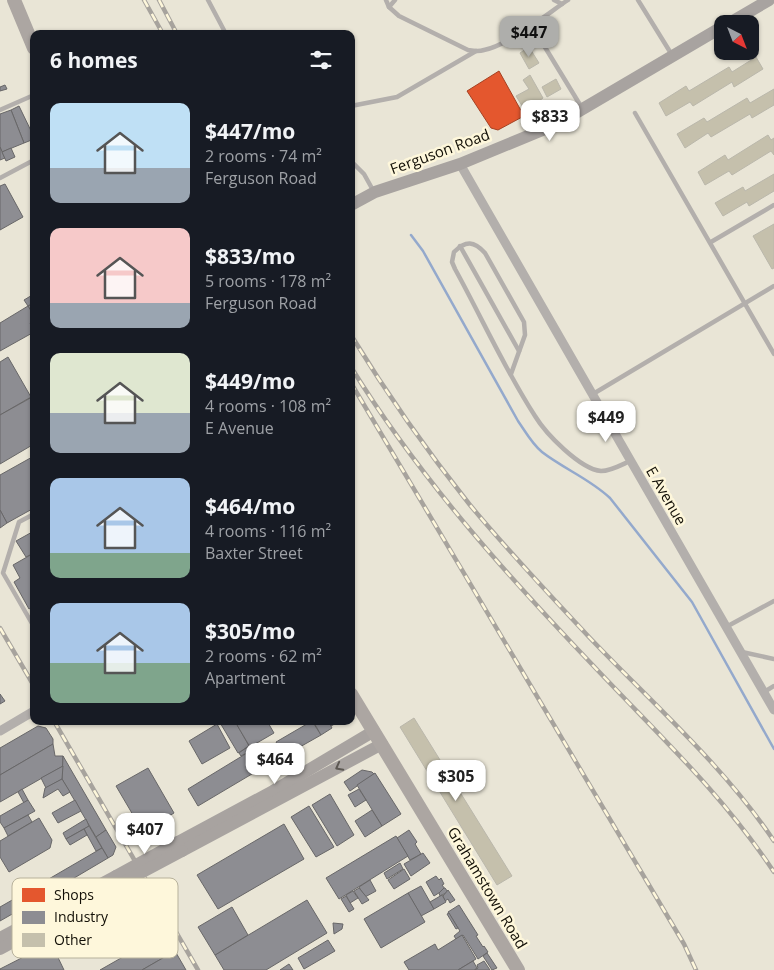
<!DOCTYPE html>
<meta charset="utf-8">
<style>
:root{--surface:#171b24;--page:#242831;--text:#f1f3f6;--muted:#9ea1a6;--accent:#aeaeab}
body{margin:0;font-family:"Open Sans",sans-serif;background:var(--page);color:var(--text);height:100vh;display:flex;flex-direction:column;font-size:19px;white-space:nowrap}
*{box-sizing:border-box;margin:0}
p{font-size:16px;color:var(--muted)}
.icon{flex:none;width:28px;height:28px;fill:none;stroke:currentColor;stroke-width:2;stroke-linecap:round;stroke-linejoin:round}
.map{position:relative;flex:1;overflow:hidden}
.panel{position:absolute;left:30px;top:30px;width:325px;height:695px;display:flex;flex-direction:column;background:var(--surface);border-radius:10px;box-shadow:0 1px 4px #0004}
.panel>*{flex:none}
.needle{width:32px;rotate:138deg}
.tools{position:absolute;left:714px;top:15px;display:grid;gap:10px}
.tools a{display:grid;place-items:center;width:45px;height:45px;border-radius:10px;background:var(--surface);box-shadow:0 1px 4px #0004;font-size:25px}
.price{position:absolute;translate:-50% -42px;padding:0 11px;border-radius:10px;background:#fff;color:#222;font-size:16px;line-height:32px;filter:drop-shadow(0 1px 2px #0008)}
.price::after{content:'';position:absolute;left:50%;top:30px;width:15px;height:11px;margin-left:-8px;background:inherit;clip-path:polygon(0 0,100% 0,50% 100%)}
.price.active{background:var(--accent);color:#111}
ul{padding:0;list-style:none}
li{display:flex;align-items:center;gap:15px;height:125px;padding:0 20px}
li span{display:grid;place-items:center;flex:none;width:140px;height:100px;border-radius:10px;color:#555}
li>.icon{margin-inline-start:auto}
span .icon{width:60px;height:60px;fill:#fffc;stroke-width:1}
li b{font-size:21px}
h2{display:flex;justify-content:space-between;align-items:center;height:60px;padding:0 20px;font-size:21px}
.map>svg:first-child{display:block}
.shops{fill:#e4572e;stroke:#a54122}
.industry{fill:#8d8d92;stroke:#686768}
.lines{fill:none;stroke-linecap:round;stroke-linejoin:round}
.stream{stroke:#94a9cc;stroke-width:2.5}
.building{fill:#c5c0ac;stroke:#bab7ab}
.service{stroke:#b3afac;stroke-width:4.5}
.minor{stroke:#b3afac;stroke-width:9}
.secondary{stroke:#a8a3a0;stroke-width:12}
.primary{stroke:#aca6a2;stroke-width:14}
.rail-casing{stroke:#a7a39d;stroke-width:4.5}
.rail{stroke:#fef7db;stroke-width:2.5;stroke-dasharray:8;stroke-linecap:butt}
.secondary-bridge{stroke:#a8a3a0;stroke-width:12}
.oneway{stroke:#5d5953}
.labels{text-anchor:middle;stroke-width:5;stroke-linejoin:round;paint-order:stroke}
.street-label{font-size:15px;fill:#120f06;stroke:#fef7db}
.key{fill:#fef7db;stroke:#b7b19b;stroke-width:1}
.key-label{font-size:14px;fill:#120f06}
</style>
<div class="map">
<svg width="774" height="970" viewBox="0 0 774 970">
<rect width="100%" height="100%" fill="#e9e5d6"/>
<path class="shops" d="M499,71L524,116L498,130L491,128L467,91Z"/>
<g class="industry">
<path d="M5,85L7,89L0,91V87Z"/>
<path d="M19,106L34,137V139L24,143L11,110Z"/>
<path d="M11,110L24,143L2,152L0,147V114Z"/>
<path d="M0,147L5,158L0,160Z"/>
<path d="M11,148L15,157L6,161L2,152Z"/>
<path d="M5,184L23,217L0,230V186Z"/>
<path d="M34,294V303L28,306L24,300Z"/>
<path d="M34,303V316L28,306Z"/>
<path d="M28,306L34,316V322L30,323L34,332L0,351V323Z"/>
<path d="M8,357L31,397L0,415V362Z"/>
<path d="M34,396V444L0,464V415Z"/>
<path d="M34,456V508L7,523L0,510V475Z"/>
<path d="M0,510L7,523L0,528Z"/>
<path d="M34,531V553L26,557L16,541Z"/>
<path d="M34,553V606L29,609L14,582L20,578L13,565Z"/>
<path d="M0,694L5,701L0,704Z"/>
<path d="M219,721H235L249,746L238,753Z"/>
<path d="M243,721H267L274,733L250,747L237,725Z"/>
<path d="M312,721L321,735L284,756L276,742Z"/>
<path d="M313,721H328L332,728L321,735Z"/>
<path d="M328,721H340L331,726Z"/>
<path d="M217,724L230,748L202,764L189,741Z"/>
<path d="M38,726L46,728L53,739V744L0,775V748Z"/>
<path d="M257,743L270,765L263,769L250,747Z"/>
<path d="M53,744L55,756H63V766L0,802V775Z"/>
<path d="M249,746L252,750L241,756L239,753Z"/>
<path d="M252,750L262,768L198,806L188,789Z"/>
<path d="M63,756L106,830L96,837L62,779Z"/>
<path d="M63,766L62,779L46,788L41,778Z"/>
<path d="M148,768L174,813L143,832L116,786Z"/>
<path d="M362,770L372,772L374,774L350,791L344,782Z"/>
<path d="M375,773L401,814L382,826L357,785Z"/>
<path d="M62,779L70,792L63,796L58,789L43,798L45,788Z"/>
<path d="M22,789L28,800L24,803L18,792Z"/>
<path d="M359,789L366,800L355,807L348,795Z"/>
<path d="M330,794L354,835L337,846L312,805Z"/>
<path d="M28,800L35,811L4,828L0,822V816Z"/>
<path d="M75,800L81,811L58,823L52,813Z"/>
<path d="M309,806L334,847L316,857L291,817Z"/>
<path d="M372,810L382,826L365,837L355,821Z"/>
<path d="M28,815L32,822L8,836L4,828Z"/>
<path d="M39,818L52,840L50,848L9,872L0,857V841Z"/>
<path d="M86,819L89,826L66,839L63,833Z"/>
<path d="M284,824L304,859L218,909L197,875Z"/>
<path d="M89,826L102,848L96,851L84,829Z"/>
<path d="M84,829L87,835L70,845L66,839Z"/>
<path d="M106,830L116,847L113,855L108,858L96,837Z"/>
<path d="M409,830L417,842L415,844L421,854L410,860L397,838Z"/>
<path d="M396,836L408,856L339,899L326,878Z"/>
<path d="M102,848L108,858L42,897L35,887Z"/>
<path d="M423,853L430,863L411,876L404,864Z"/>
<path d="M400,863L403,869L387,879L384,873Z"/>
<path d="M404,869L410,879L394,889L388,880Z"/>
<path d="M436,876L439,880L441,878L444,884L442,885L445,889L434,896L426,882Z"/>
<path d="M370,880L376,891L365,897L359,887Z"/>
<path d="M421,886L434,909L421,916L408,893Z"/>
<path d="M35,887L42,897L0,921V907Z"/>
<path d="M359,888L369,900L362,904L354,891Z"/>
<path d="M444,888H445L448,892L440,896L439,893Z"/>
<path d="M448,890L455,900L450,903L448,899L445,901L443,896Z"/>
<path d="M353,891L358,898L350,903L346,895Z"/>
<path d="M408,893L425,922L381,948L364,919Z"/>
<path d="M442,895L446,902L434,909L430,902Z"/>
<path d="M346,896L354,909L349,912L341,899Z"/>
<path d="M307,900L327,933L266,970H224L215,955Z"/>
<path d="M459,905L478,935L476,936L483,947L484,946L488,952L478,959L463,935L456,939L454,936L460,931L448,912Z"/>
<path d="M232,907L248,935L215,955L198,927Z"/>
<path d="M449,913L458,928L456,929L447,914Z"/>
<path d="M333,923L343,924L342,929L334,934Z"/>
<path d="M165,933L175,951L142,970H100Z"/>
<path d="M462,935L476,959L458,970H409L404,962L435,944L438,950Z"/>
<path d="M328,940L335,951L304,969L298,958Z"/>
<path d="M51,943L64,970H0V969Z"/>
<path d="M175,951L186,970H142Z"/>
<path d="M487,953L497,968L492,970L483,956Z"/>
<path d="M473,961L477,968L474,970H458Z"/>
<path d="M484,961L490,970H475L478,968L477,965Z"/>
<path d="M289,964L293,970H280Z"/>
</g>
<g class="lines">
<path class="stream" d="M411,235L423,251L518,421C525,431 532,444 542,452C564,469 590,479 610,498L692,602L774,749"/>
</g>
<g class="building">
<path d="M529,47L539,63L529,69L520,53Z"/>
<path d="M756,57L763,69L734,87L732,82L693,106L690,102L666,116L659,103L686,86L689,91L729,67L732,72Z"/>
<path d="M530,75L543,98L539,101L543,108L529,117L516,96L529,89L523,80Z"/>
<path d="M556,79L561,89L547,97L542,87Z"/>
<path d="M774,89V105L752,118L750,114L711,137L708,133L685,148L677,134L704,118L707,122L747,98L750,103Z"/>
<path d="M768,135L771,140L774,138V155L771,151L732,175L729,171L705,185L698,172L725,155L728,160Z"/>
<path d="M774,174V191L749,206L747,202L723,216L715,203L743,187L745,191Z"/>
<path d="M774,224V268L772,269L753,236Z"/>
<path d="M414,718L512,876L497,885L400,727Z"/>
</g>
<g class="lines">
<g class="service">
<path d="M208,0L226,34"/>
<path d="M386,0L389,7L399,16L468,50C474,51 478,52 484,50C507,46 547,14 568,0"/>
<path d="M554,0L562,4"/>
<path d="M638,0L672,55"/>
<path d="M389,7L395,0"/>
<path d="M540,39L582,108"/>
<path d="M351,106L397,97L476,51"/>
<path d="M0,110L34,95"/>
<path d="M635,113L774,354"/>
<path d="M351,161L364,174L374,192"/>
<path d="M0,178L34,160"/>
<path d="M711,242L774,205"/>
<path d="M460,246L519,351"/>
<path d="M511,374L525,335L524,322L485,253C474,241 466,240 454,252L452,262L455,269C482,318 505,370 535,416C546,434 580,469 601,471C611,471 621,465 630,461"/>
<path d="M593,394L774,286"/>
<path d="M34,514L19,522L3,573L34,627"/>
<path d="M726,627L774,601"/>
<path d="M742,652L774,659"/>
<path d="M764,692L774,686"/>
</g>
<g class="minor">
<path d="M460,164L774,710"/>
<path d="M0,731L34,711"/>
</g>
<g class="secondary">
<path d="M728,24L769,0"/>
<path d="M351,205L375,192L460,164L557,124L722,27"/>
<path d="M178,842L273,791L374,731"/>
<path d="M182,851L382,744"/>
<path d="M0,938L116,876"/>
<path d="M0,949L120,884"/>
</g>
<g class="primary">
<path d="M14,0L34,48"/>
<path d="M351,694L518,970"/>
</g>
<defs>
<g id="rail">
<path d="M144,0L163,34"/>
<path d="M159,0L177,34"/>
<path d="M351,335C387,394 427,451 470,505C508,551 549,594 589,637C652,703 723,765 774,841"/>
<path d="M351,367C422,482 512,581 605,678C665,741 725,798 774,872"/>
<path d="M351,383L684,944L696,970"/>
<path d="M0,628L34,686"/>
<path d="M54,721L198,970"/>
</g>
</defs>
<use href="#rail" class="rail-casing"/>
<use href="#rail" class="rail"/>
<g class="secondary-bridge">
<path d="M116,876L178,842"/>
<path d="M120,884L182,851"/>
</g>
</g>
<defs><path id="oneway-chevron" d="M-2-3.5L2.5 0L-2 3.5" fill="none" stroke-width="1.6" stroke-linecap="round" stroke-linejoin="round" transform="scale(1.25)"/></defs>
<use class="oneway" href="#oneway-chevron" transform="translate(339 767) rotate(152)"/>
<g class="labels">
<g class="street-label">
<text transform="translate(440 152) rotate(-20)" y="5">Ferguson Road</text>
<text transform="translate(666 496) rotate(60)" y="5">E Avenue</text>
<text transform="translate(487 888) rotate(59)" y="5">Grahamstown Road</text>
</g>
</g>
<rect x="12" y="878" width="166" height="80" rx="8" class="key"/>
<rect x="22" y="888" width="23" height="14" fill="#e4572e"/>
<rect x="22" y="911" width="23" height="13" fill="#8d8d92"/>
<rect x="22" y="933" width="23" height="14" fill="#c5c0ac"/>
<g class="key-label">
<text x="54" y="900">Shops</text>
<text x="54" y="922">Industry</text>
<text x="54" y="945">Other</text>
</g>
</svg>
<div class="tools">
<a><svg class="needle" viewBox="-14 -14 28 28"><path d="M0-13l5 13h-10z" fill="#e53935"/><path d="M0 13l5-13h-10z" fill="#9ea1a6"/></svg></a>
</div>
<b class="price active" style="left:529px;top:58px">$447</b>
<b class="price" style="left:550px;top:142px">$833</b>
<b class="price" style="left:606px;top:443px">$449</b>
<b class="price" style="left:275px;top:785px">$464</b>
<b class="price" style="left:456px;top:802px">$305</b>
<b class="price" style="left:145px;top:855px">$407</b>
<section class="panel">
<h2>6 homes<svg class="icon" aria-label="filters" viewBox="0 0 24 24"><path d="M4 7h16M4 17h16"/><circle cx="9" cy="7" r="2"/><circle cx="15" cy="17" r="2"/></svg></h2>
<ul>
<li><span style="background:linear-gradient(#bfe0f5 65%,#9aa5b1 0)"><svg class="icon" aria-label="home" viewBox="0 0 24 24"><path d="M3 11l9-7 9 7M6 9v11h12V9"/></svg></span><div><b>$447/mo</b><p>2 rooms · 74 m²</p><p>Ferguson Road</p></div></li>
<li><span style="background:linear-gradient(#f6c9c9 75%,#9aa5b1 0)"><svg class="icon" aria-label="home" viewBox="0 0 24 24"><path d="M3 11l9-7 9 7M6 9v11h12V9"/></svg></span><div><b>$833/mo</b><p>5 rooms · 178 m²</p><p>Ferguson Road</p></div></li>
<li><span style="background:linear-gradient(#dfe7d0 60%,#9aa5b1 0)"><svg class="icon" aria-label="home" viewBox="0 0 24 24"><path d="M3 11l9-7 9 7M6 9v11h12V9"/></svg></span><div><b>$449/mo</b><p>4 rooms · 108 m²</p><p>E Avenue</p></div></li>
<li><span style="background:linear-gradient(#a9c7e8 75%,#7fa58c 0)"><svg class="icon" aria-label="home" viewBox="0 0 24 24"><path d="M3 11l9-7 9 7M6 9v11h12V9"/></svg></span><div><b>$464/mo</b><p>4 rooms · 116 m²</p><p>Baxter Street</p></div></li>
<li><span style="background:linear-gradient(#a9c7e8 60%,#7fa58c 0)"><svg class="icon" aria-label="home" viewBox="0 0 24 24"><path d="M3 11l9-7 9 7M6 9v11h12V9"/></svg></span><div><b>$305/mo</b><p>2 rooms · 62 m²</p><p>Apartment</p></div></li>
</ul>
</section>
</div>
